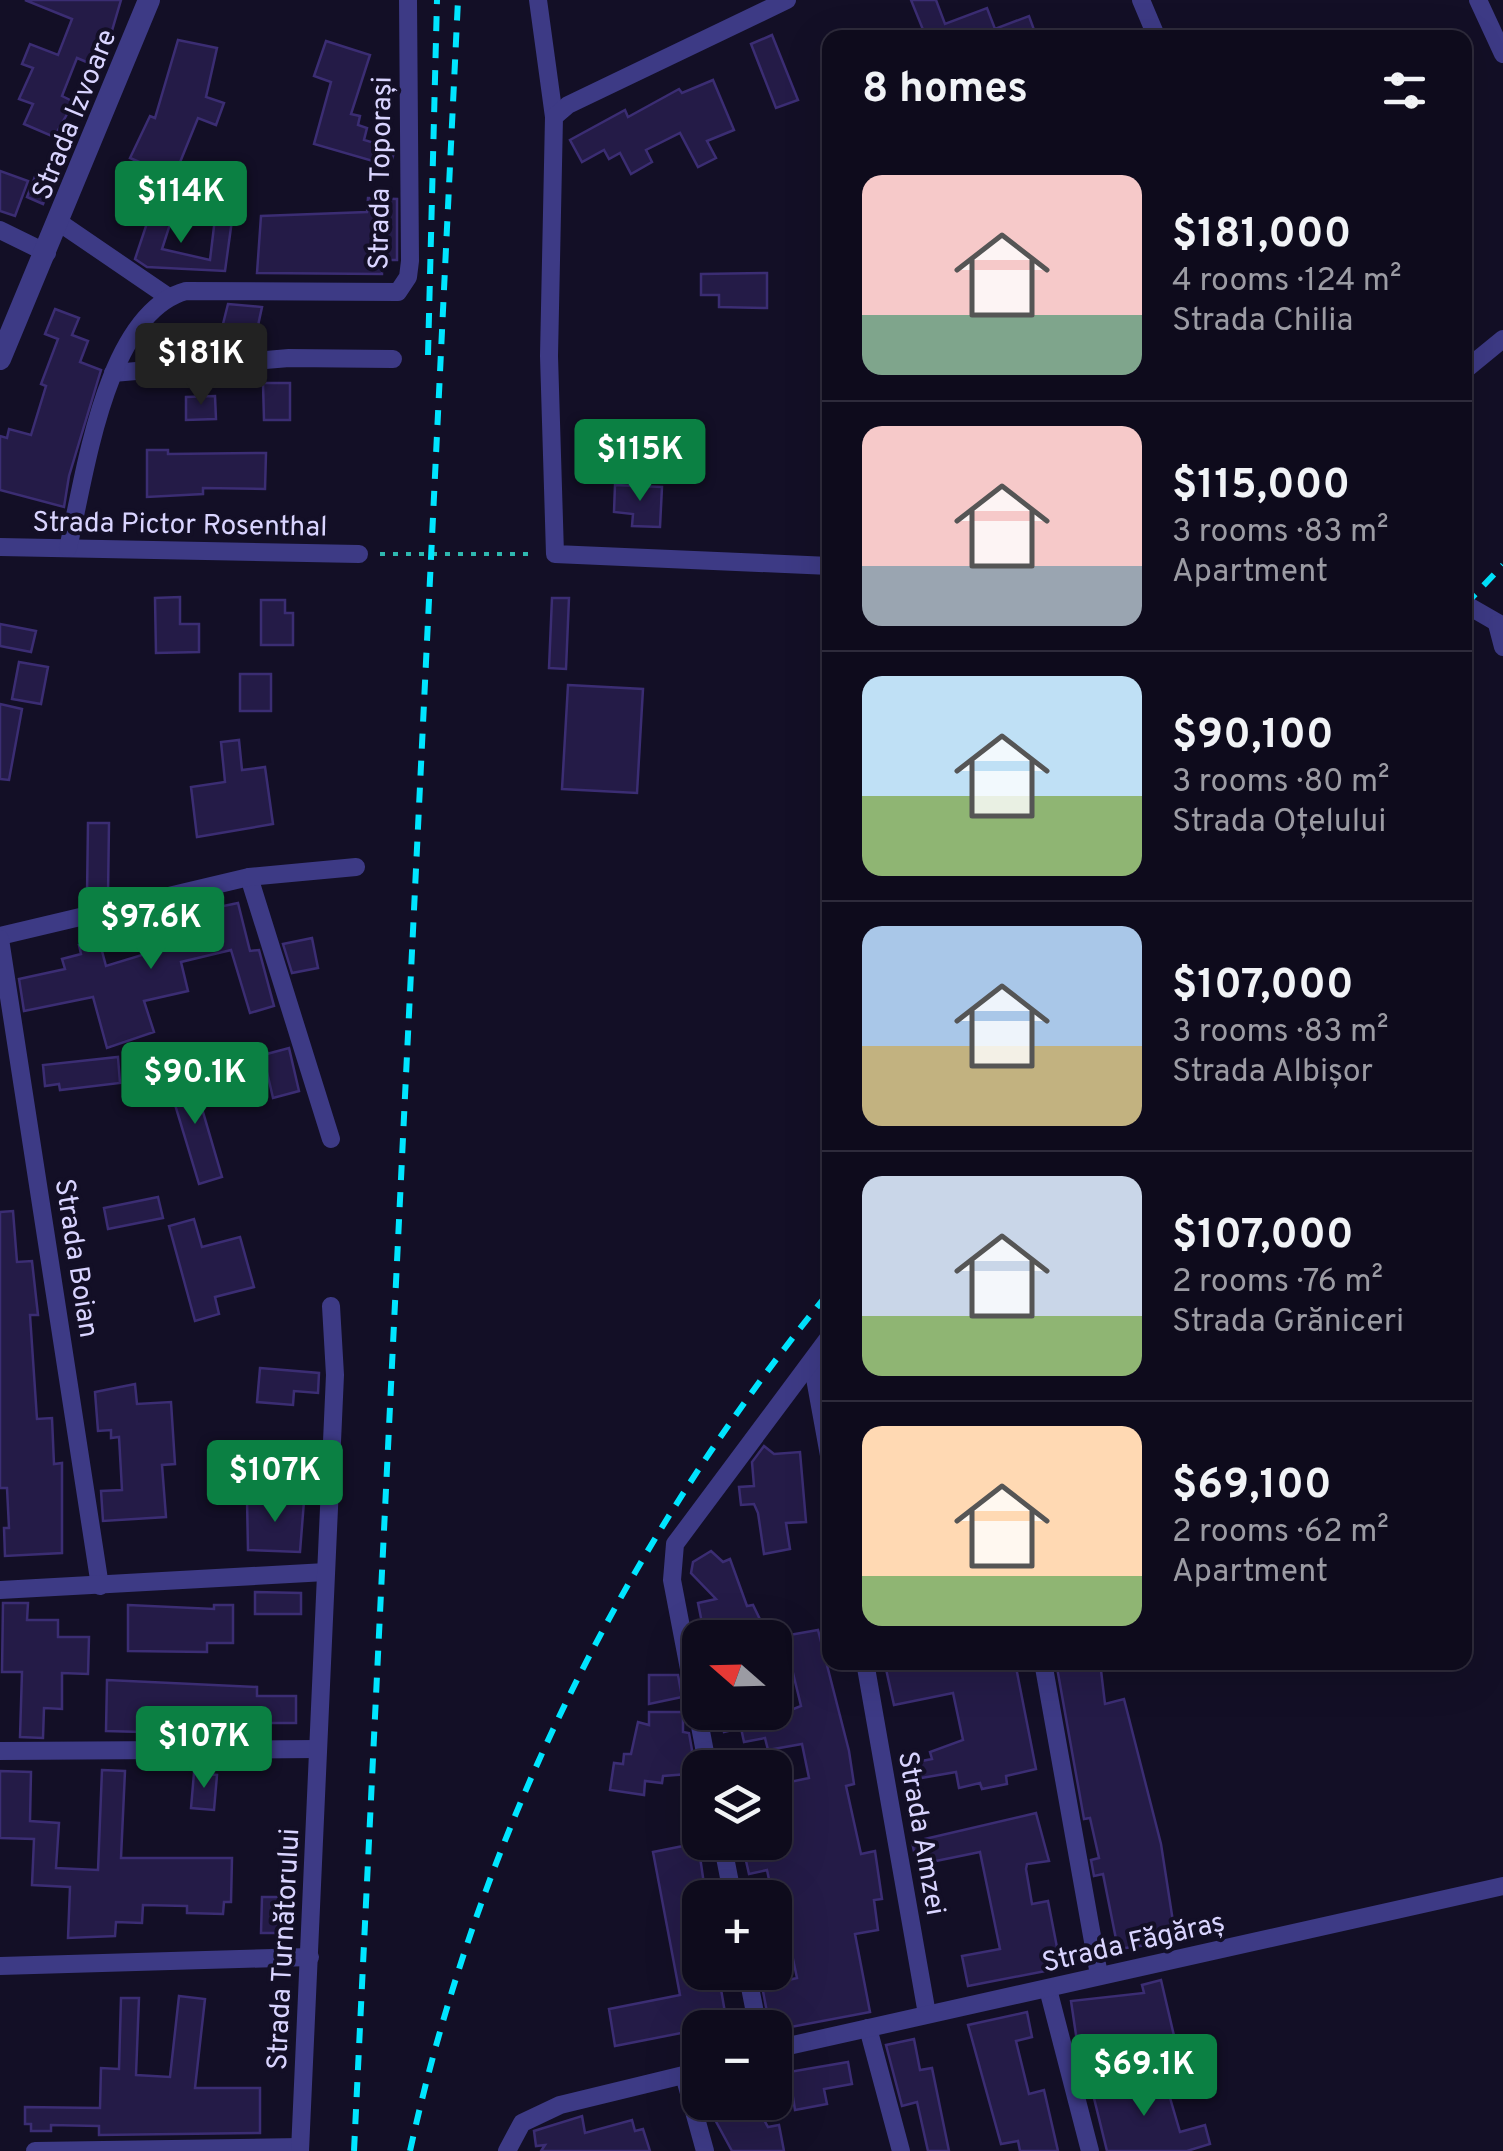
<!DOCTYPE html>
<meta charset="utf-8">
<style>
:root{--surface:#0e0b1c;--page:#1c1929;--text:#f1f3f6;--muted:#9b9ba3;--line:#2e2b3b;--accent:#0b8043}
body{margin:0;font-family:Overpass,sans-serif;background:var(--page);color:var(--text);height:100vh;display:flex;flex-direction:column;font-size:38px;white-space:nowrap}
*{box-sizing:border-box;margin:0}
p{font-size:32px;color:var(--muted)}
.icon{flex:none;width:55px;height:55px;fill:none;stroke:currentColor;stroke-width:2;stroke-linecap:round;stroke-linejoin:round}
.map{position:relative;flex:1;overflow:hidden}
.drawer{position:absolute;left:822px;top:30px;width:650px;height:1640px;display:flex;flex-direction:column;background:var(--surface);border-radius:20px;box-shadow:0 10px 40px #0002,0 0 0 2px var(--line)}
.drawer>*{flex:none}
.needle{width:65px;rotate:290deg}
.buttons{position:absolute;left:682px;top:1620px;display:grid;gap:20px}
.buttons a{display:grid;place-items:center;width:110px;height:110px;border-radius:20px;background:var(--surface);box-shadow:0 10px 40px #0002,0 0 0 2px var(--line);font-size:50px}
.price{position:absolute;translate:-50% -85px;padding:0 22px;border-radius:10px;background:var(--accent);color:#fff;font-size:32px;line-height:65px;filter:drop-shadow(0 2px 5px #0008)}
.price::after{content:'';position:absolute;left:50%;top:60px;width:30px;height:22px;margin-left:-15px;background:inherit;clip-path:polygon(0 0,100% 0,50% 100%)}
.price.selected{background:#222;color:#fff}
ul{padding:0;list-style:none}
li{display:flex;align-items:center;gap:30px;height:250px;padding:0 40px}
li+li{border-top:2px solid var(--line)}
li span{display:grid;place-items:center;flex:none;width:280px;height:200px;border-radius:20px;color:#555}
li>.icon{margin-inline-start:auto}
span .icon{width:120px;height:120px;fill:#fffc;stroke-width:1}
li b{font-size:42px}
h2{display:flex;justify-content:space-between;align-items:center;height:120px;padding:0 40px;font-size:42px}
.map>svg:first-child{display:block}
.building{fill:#241b47;stroke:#3b2d73;stroke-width:2.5}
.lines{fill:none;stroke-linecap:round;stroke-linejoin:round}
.path{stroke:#2fb8b0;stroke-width:4;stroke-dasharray:5 8;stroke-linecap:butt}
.minor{stroke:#3d3a85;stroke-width:18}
.tertiary{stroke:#3d3a85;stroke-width:22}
.rail{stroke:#00e5ff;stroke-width:6;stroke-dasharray:15 12;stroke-linecap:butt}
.labels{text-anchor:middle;stroke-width:8;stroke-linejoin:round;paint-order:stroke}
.street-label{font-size:28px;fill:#d9d4ff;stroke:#130f26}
</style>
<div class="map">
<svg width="1503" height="2151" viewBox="0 0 1503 2151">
<rect width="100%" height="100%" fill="#130f26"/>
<g class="building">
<path d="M25,0H121L101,68L77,58L62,96L74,102L54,137L24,124L33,104L19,99L33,68L22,64L30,44L58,55L72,19Z"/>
<path d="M911,0H936L945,24L987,8L995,29L1029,16L1037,38H915L924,32Z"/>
<path d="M772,35L798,100L776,108L751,44Z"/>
<path d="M178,40L217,48L206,97L224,103L216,125L198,118L174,177L130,158L150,116L155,118Z"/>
<path d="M326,41L370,55L351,114L360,116L358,125L367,128L364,140L395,149L390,166L314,144L331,82L314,76Z"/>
<path d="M713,80L734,130L707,141L716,158L698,167L680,133L646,150L652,162L631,174L620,153L609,159L604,150L582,162L570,140L625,110L628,117L679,89L682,93Z"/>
<path d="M0,171L28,181L15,216L0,211Z"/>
<path d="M36,174L53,180L43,204L27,197Z"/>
<path d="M368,198L397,199V260H382V274L257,273L261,216L367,212Z"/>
<path d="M152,208L173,215L162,249L210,260L215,218L232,220L225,271L147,267L135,259Z"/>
<path d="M767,273V308L719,307V295H701V274Z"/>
<path d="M228,304L262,307L254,344L220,336Z"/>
<path d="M55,309L79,318L72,335L88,341L80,362L101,370L69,476L64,507L0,490V436L7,438L9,429L31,435L46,386L41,384L58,339L45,334Z"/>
<path d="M263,383H290V420H264Z"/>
<path d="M215,396L216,419L186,420V397Z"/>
<path d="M147,450H168V454L266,453L265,489L203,488V494L147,497Z"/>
<path d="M615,485L662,487L660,527L632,526L633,514L614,512Z"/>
<path d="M180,597V624H199V652L156,653L155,598Z"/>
<path d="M552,598H569L566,669L549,668Z"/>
<path d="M261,600H285V613H293V645H261Z"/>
<path d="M0,624L36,631L31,652L0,646Z"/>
<path d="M19,662L48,667L41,704L12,699Z"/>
<rect x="240" y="674" width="31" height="37"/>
<path d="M568,685L643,689L637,793L562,789Z"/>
<path d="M0,704L22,709L9,780L0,779Z"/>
<path d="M239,740L242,770L265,767L273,824L197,837L191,787L225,782L221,742Z"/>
<path d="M88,823H109L108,896H87Z"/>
<path d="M238,903L250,951L259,950L274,1006L250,1013L231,950L181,962L188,991L144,1001L154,1032L107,1048L93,997L24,1011L19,979L65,969L62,959L81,954L79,945L99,940L106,966L152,952L146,922Z"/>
<path d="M312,938L318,968L292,973L283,944Z"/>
<path d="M289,1048L299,1091L273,1098L263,1055Z"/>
<path d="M118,1057L120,1083L60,1090L59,1084L45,1086L43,1065Z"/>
<path d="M191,1071L222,1177L199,1184L167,1078Z"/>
<path d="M158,1197L163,1218L108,1229L104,1208Z"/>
<path d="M13,1211L17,1262L32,1261L38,1315H30L37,1419L52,1418L54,1464L62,1463V1553L5,1556L4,1528H9L7,1488H0V1212Z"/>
<path d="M194,1219L202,1247L240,1237L254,1287L215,1297L219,1314L195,1321L169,1226Z"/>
<path d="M260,1368L319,1373L318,1393L294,1391L293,1405L257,1402Z"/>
<path d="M135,1384L137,1404L171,1402L175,1464L162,1465L166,1517L103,1521L101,1491L122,1490L119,1437L111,1438V1430L98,1431L95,1392Z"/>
<path d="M764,1446L774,1454L800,1452L806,1522L786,1523L790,1549L764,1554L758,1513L754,1504L741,1505L739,1487L754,1486L752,1462Z"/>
<path d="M247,1499L304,1501L300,1552L248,1550Z"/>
<path d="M711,1551L723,1562L730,1559L747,1606L753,1605L769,1638H708L704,1633L698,1603L716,1599L691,1573L693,1562Z"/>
<path d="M255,1592L301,1593V1614H255Z"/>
<path d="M3,1603H28L27,1620H58V1637H89L88,1674L62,1673V1709L44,1708L43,1738L20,1737L22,1672H2Z"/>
<path d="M128,1605L214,1609V1605H233V1643H207V1652L128,1651Z"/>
<path d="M818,1630L849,1751L854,1784L846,1786L861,1854L875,1851L882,1899L874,1900L878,1930L855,1934L870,2012L775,2030L770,2028L762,1986L797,1978L778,1888L771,1889L767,1870L749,1874L744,1852L774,1846L775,1785L809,1778L802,1744L768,1750L765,1738L744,1742L741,1728L724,1732L720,1712H786L801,1706L793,1673L784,1675L778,1637Z"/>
<path d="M917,1662H1015L1036,1769L1006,1776L1007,1784L982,1789L980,1783L959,1788L956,1772L910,1780L906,1764L932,1759L930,1752L963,1740L953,1693L894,1705L886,1669Z"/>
<path d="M1056,1662H1100L1105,1704L1124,1699L1161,1844L1176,1941L1118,1949L1103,1874L1094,1876L1091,1860L1099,1858L1090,1818L1084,1819Z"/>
<path d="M649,1675H678L682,1697L649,1704Z"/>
<path d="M107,1680L257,1687V1696H296V1723H257V1735H237V1728L181,1726L180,1733L106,1731Z"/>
<path d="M649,1712H683V1732L689,1733L692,1750L688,1774L663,1776L662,1783L645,1781L644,1795L610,1790L614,1763L623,1764L624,1754H631L638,1722L649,1725Z"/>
<path d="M102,1770L125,1771L121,1858H232L231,1902H224L223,1914L187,1913V1906L143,1905L142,1923L116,1922L115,1936L68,1938L70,1887L32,1885L34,1839L0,1838V1771L31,1772L30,1821L59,1823L56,1868L98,1870Z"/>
<path d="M194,1773L217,1775L214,1810L191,1808Z"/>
<path d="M1036,1813L1049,1861L1027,1864L1026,1869L1032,1904L1048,1901L1061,1968L968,1986L962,1956L1000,1949L980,1852L926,1863L925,1859L916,1861L912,1842Z"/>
<path d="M698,1843L706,1898H700V1972H718L727,2024L615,2046L609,2009L680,1995L653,1852Z"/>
<path d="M262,1897H282L281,1933H261Z"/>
<path d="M1161,1980L1175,2040L1080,2062L1071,2001L1144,1993L1142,1985Z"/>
<path d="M179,1996L205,1999L195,2088H260V2133L99,2135V2126L51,2125V2131H31V2124H25V2107L100,2108L101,2068L119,2069L121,1998H139L136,2075L170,2077Z"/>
<path d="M1027,2012L1032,2037L1016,2041L1029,2094L1044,2090L1058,2151H1020L1018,2141L1001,2144L968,2025Z"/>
<path d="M914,2039L920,2070L932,2068L949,2151H928L917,2102L902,2106L886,2045Z"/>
<path d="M848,2062L852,2084L824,2089L827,2104L795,2110L789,2072Z"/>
<path d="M1163,2074L1180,2132L1205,2125L1210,2144L1187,2151H1107L1093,2094Z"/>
<path d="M737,2102H754L768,2127L779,2125L784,2151H732L713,2116Z"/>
<path d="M582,2116L585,2133L632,2120L635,2131L643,2129L650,2151H541L545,2145L536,2146L534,2131Z"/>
</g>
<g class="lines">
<path class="path" d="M380,554H535"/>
<g class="minor">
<path d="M538,0L554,117"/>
<path d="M787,0L568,105L554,117L549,356L555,554L830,566"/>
<path d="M1141,0L1157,38"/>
<path d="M1478,0L1503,54"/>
<path d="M60,223L167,296"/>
<path d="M0,230L47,253"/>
<path d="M1465,370L1503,339"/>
<path d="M113,373L289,358L393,359"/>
<path d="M0,547L359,554"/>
<path d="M68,548C85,477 105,313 186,291L398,292L408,277L410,261L408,0"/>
<path d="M1465,604L1503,626"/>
<path d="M1497,624L1503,647"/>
<path d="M249,877L331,1139"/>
<path d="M0,936L249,877L356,867"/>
<path d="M0,939L100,1586"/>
<path d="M812,1362L830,1461"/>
<path d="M0,1590L326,1572"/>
<path d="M865,1662L927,2014"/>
<path d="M1043,1662L1099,1975"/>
<path d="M0,1751L318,1749"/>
<path d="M708,1768L672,1580L675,1544L830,1336"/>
<path d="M722,1842L733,1898"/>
<path d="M0,1966L310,1957"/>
<path d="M747,1972L758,2028"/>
<path d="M1048,1989L1090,2151"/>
<path d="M868,2028L901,2151"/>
<path d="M775,2049L1503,1886"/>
<path d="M684,2075L705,2151"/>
<path d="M35,2151L300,2147"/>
<path d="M300,2151L335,1375L331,1306"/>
<path d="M507,2151L522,2123L560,2105L700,2071"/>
</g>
<path class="tertiary" d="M0,359L149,0"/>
<g class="rail">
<path d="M428,355L437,0"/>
<path d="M1465,605L1503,565"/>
<path d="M354,2151L458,0"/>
<path d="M410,2151C479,1835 625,1541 830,1291"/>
</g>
</g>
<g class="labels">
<g class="street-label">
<text transform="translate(73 114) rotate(-68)" y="10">Strada Izvoare</text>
<text transform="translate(379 173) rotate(-89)" y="10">Strada Toporași</text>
<text transform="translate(180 523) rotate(1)" y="10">Strada Pictor Rosenthal</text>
<text transform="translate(78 1258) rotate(81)" y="10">Strada Boian</text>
<text transform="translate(923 1833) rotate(80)" y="10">Strada Amzei</text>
<text transform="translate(1133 1941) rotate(-13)" y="10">Strada Făgăraș</text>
<text transform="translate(282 1949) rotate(-87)" y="10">Strada Turnătorului</text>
</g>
</g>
</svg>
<div class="buttons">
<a><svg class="needle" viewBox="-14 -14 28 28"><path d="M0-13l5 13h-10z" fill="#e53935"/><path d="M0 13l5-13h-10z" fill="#9b9ba3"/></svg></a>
<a><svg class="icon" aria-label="layers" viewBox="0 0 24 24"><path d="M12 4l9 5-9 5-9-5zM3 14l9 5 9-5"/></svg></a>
<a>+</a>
<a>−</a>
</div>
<b class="price" style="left:181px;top:246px">$114K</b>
<b class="price selected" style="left:201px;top:408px">$181K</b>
<b class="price" style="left:640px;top:504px">$115K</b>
<b class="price" style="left:151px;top:972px">$97.6K</b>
<b class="price" style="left:195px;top:1127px">$90.1K</b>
<b class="price" style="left:275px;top:1525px">$107K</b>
<b class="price" style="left:204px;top:1791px">$107K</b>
<b class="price" style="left:1144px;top:2119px">$69.1K</b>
<section class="drawer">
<h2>8 homes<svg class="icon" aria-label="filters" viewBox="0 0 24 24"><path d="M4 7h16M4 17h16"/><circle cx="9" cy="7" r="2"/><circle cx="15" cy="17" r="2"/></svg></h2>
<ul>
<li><span style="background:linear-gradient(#f6c9c9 70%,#7fa58c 0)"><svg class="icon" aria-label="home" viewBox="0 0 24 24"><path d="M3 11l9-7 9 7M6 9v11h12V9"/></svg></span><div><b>$181,000</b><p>4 rooms · 124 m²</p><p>Strada Chilia</p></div></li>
<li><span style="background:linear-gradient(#f6c9c9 70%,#9aa5b1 0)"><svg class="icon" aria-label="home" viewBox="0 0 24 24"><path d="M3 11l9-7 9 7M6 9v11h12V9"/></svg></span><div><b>$115,000</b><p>3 rooms · 83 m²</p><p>Apartment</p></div></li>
<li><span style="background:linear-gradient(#bfe0f5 60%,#8fb573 0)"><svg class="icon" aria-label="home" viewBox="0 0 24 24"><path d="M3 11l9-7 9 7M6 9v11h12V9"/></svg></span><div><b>$90,100</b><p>3 rooms · 80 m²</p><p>Strada Oțelului</p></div></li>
<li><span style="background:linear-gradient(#a9c7e8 60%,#c2b280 0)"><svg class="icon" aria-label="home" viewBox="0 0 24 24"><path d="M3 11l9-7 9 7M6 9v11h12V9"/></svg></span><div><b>$107,000</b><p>3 rooms · 83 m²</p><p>Strada Albișor</p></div></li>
<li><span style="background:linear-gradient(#c9d6e8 70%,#8fb573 0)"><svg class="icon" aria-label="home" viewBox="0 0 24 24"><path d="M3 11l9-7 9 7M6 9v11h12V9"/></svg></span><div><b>$107,000</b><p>2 rooms · 76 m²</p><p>Strada Grăniceri</p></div></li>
<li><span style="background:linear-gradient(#ffd9b3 75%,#8fb573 0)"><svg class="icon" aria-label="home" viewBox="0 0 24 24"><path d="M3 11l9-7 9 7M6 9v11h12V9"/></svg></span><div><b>$69,100</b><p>2 rooms · 62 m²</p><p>Apartment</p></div></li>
</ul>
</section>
</div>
